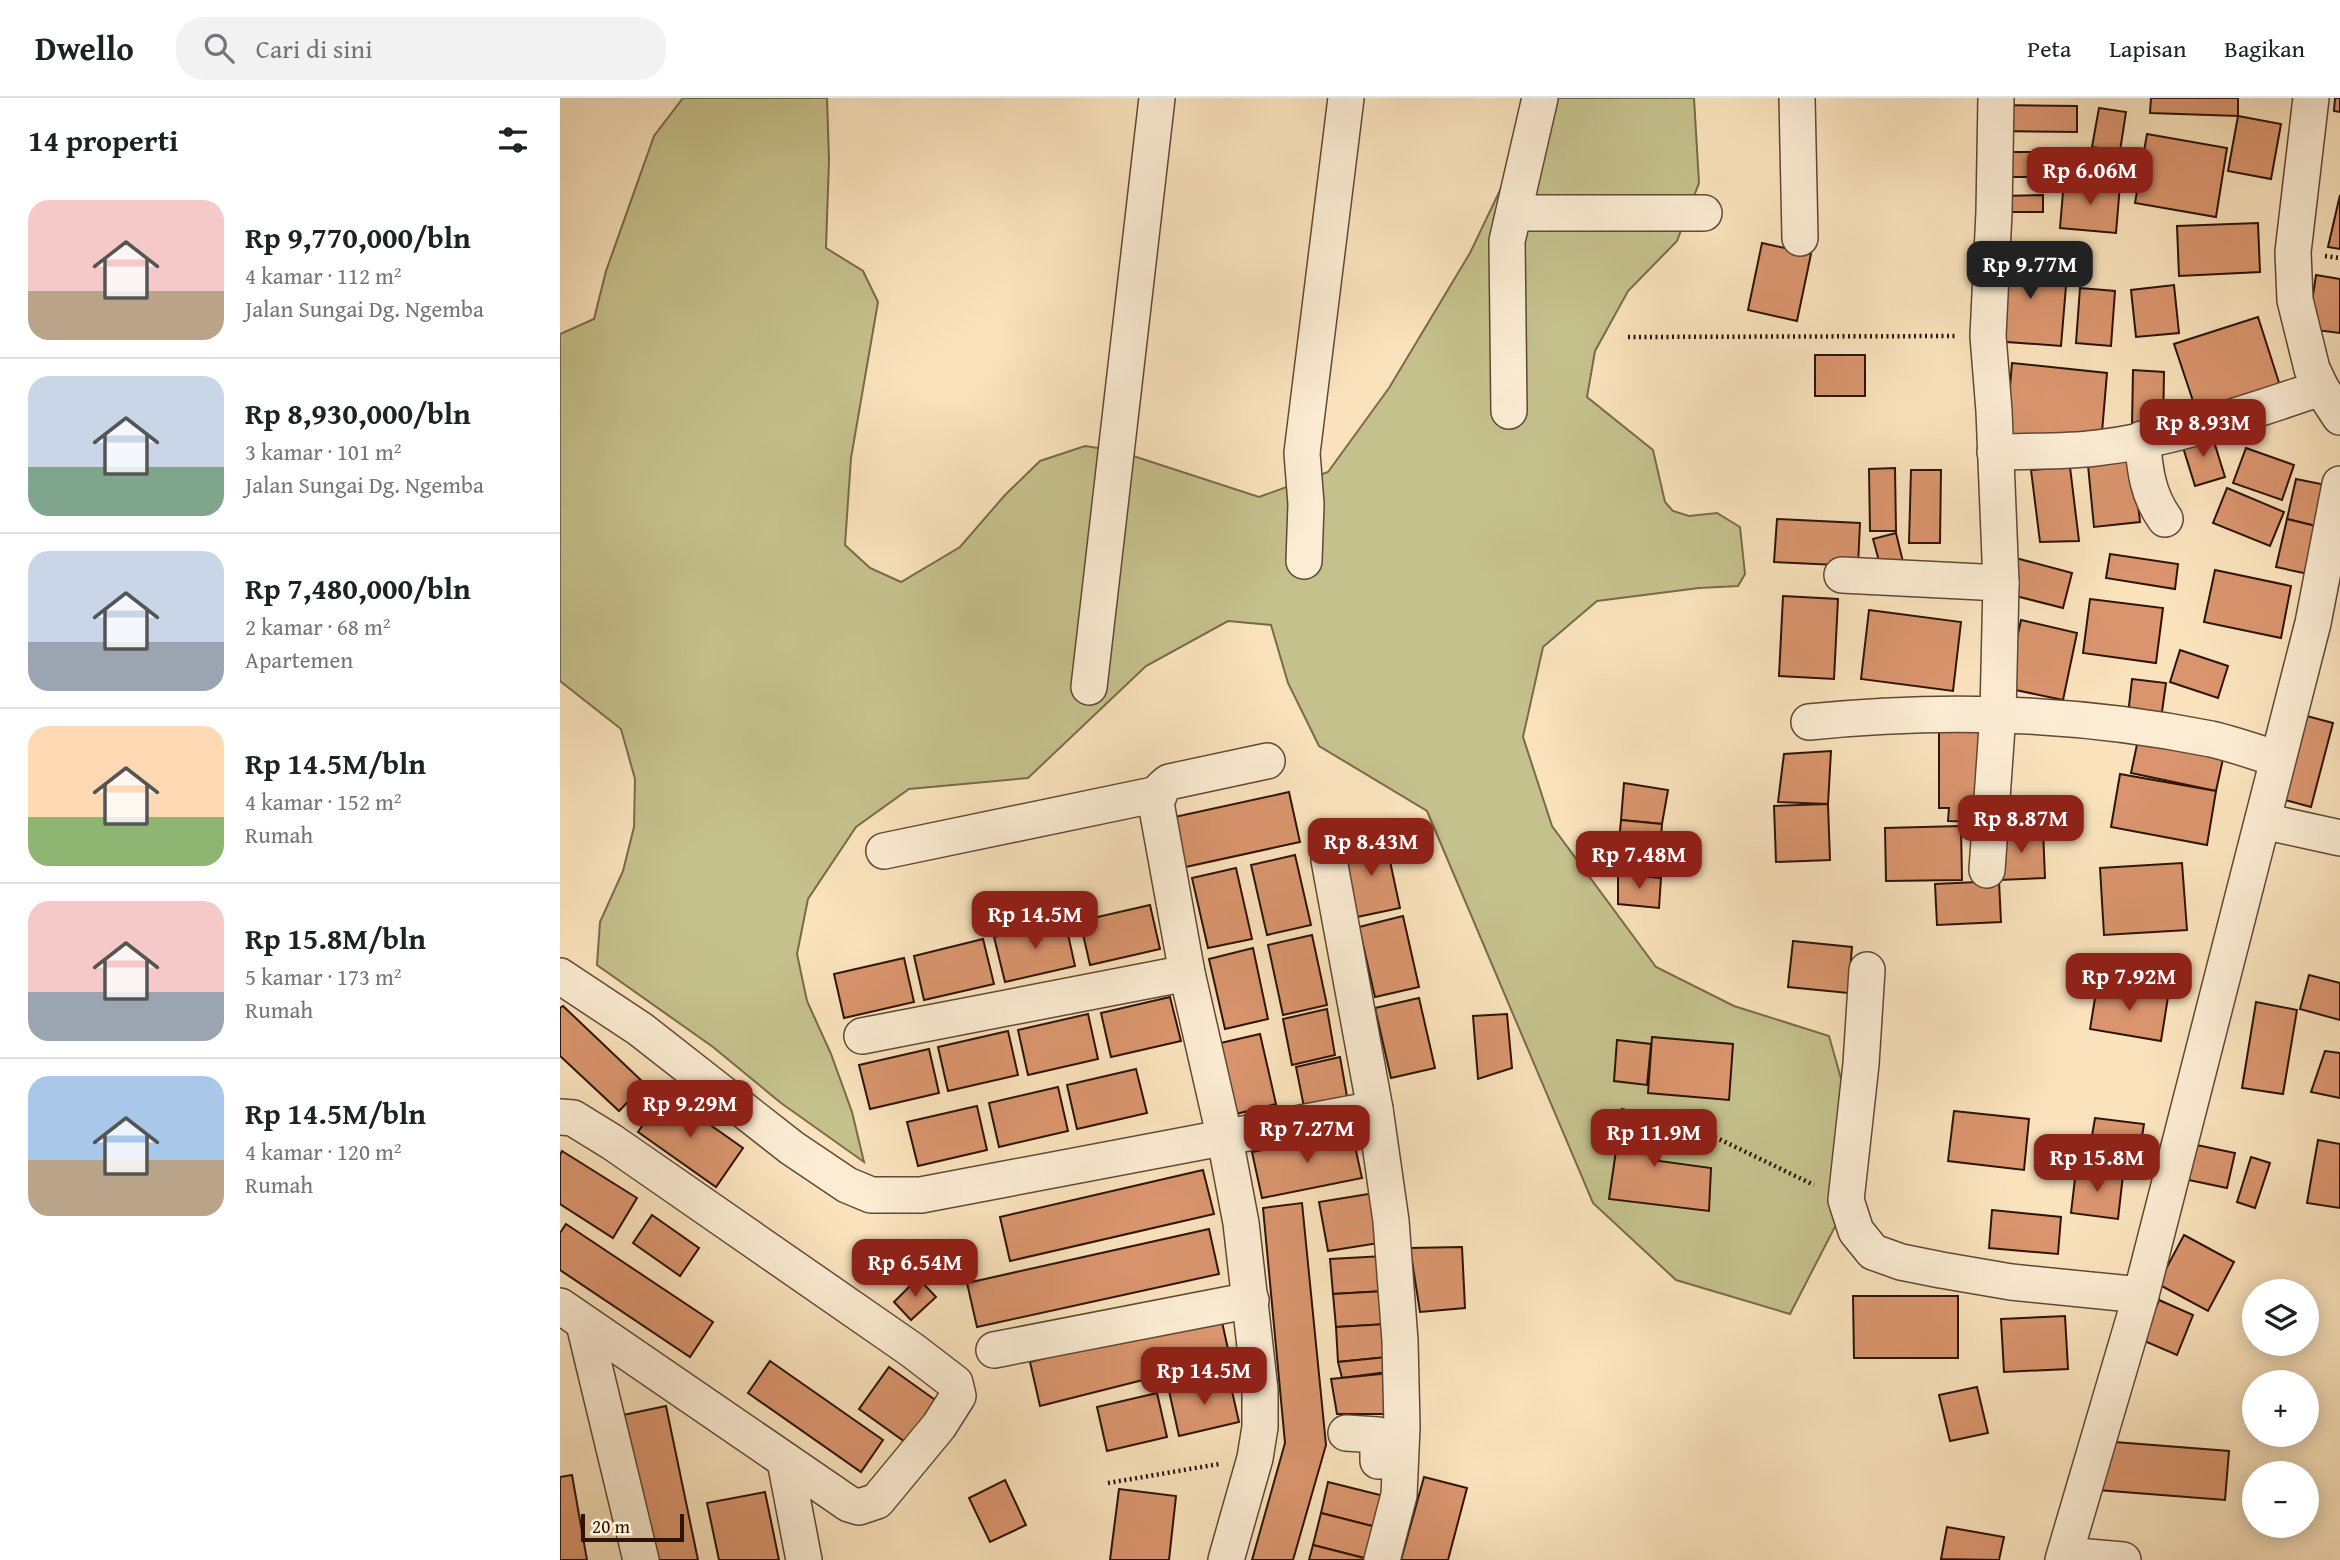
<!DOCTYPE html>
<html lang="id">
<meta charset="utf-8">
<style>
:root{--surface:#fff;--page:#f2f2f2;--text:#202124;--muted:#757577;--line:#e0e0e0;--accent:#8f2418}
body{margin:0;font-family:"Gentium Book Plus",serif;background:var(--page);color:var(--text);height:100vh;display:flex;flex-direction:column;font-size:26px;white-space:nowrap}
*{box-sizing:border-box;margin:0}
p{font-size:23px;color:var(--muted)}
.icon{flex:none;width:38px;height:38px;fill:none;stroke:currentColor;stroke-width:2;stroke-linecap:round;stroke-linejoin:round}
.map{position:relative;flex:1;overflow:hidden}
.sheet{display:flex;flex-direction:column;background:var(--surface);width:560px}
.sheet>*{flex:none}
.fabs{position:absolute;left:1682px;top:1181px;display:grid;gap:14px}
.fabs a{display:grid;place-items:center;width:77px;height:77px;border-radius:50%;background:var(--surface);box-shadow:0 4px 18px #0003;font-size:35px}
.scale{position:absolute;left:21px;bottom:18px;width:103px;box-sizing:border-box;padding-left:7px;border:4px solid #2d1409;border-top:0;font-size:19px;line-height:24px;white-space:nowrap;color:#2d1409;-webkit-text-stroke:5px #fbecd3;paint-order:stroke}
.price{position:absolute;translate:-50% -60px;padding:0 16px;border-radius:14px;background:var(--accent);color:#fff;font-size:23px;line-height:46px;filter:drop-shadow(0 2px 4px #0008)}
.price::after{content:'';position:absolute;left:50%;top:42px;width:21px;height:16px;margin-left:-10px;background:inherit;clip-path:polygon(0 0,100% 0,50% 100%)}
.price.on{background:#222;color:#fff}
ul{padding:0;list-style:none}
li{display:flex;align-items:center;gap:21px;height:175px;padding:0 28px}
li+li{border-top:2px solid var(--line)}
li span{display:grid;place-items:center;flex:none;width:196px;height:140px;border-radius:21px;color:#555}
li>.icon{margin-inline-start:auto}
span .icon{width:84px;height:84px;fill:#fffc;stroke-width:1}
li b{font-size:30px}
h2{display:flex;justify-content:space-between;align-items:center;height:84px;padding:0 28px;font-size:30px}
header{display:flex;align-items:center;gap:42px;box-sizing:border-box;height:98px;padding:0 35px;background:var(--surface);border-bottom:2px solid var(--line)}
header strong{font-size:33px}
nav{display:flex;gap:38px;margin-inline-start:auto;font-size:24px}
.search{width:490px;height:63px;background:var(--page);display:flex;align-items:center;gap:18px;box-sizing:border-box;padding:0 24px;border-radius:28px;color:var(--muted);font-size:26px}
main{display:flex;flex:1;min-height:0}
.map>svg:first-child{display:block}
.green{fill:#c5c18c;stroke:#796a4a;stroke-width:2}
.building{fill:#da956e;stroke:#2d1409;stroke-width:2}
.lines{fill:none;stroke-linecap:round;stroke-linejoin:round}
.minor-casing{stroke:#604836;stroke-width:38}
.path{stroke:#2d1409;stroke-width:4.5;stroke-dasharray:2 3.5;stroke-linecap:butt}
.minor{stroke:#fbecd3;stroke-width:35}
</style>
<header>
<strong>Dwello</strong>
<div class="search"><svg class="icon" aria-label="search" viewBox="0 0 24 24"><circle cx="10" cy="10" r="6"/><path d="M15 15l6 6"/></svg>Cari di sini</div>
<nav><a>Peta</a><a>Lapisan</a><a>Bagikan</a></nav>
</header>
<main>
<section class="sheet">
<h2>14 properti<svg class="icon" aria-label="filters" viewBox="0 0 24 24"><path d="M4 7h16M4 17h16"/><circle cx="9" cy="7" r="2"/><circle cx="15" cy="17" r="2"/></svg></h2>
<ul>
<li><span style="background:linear-gradient(#f6c9c9 65%,#b9a48a 0)"><svg class="icon" aria-label="home" viewBox="0 0 24 24"><path d="M3 11l9-7 9 7M6 9v11h12V9"/></svg></span><div><b>Rp 9,770,000/bln</b><p>4 kamar · 112 m²</p><p>Jalan Sungai Dg. Ngemba</p></div></li>
<li><span style="background:linear-gradient(#c9d6e8 65%,#7fa58c 0)"><svg class="icon" aria-label="home" viewBox="0 0 24 24"><path d="M3 11l9-7 9 7M6 9v11h12V9"/></svg></span><div><b>Rp 8,930,000/bln</b><p>3 kamar · 101 m²</p><p>Jalan Sungai Dg. Ngemba</p></div></li>
<li><span style="background:linear-gradient(#c9d6e8 65%,#9aa5b1 0)"><svg class="icon" aria-label="home" viewBox="0 0 24 24"><path d="M3 11l9-7 9 7M6 9v11h12V9"/></svg></span><div><b>Rp 7,480,000/bln</b><p>2 kamar · 68 m²</p><p>Apartemen</p></div></li>
<li><span style="background:linear-gradient(#ffd9b3 65%,#8fb573 0)"><svg class="icon" aria-label="home" viewBox="0 0 24 24"><path d="M3 11l9-7 9 7M6 9v11h12V9"/></svg></span><div><b>Rp 14.5M/bln</b><p>4 kamar · 152 m²</p><p>Rumah</p></div></li>
<li><span style="background:linear-gradient(#f6c9c9 65%,#9aa5b1 0)"><svg class="icon" aria-label="home" viewBox="0 0 24 24"><path d="M3 11l9-7 9 7M6 9v11h12V9"/></svg></span><div><b>Rp 15.8M/bln</b><p>5 kamar · 173 m²</p><p>Rumah</p></div></li>
<li><span style="background:linear-gradient(#a9c7e8 60%,#b9a48a 0)"><svg class="icon" aria-label="home" viewBox="0 0 24 24"><path d="M3 11l9-7 9 7M6 9v11h12V9"/></svg></span><div><b>Rp 14.5M/bln</b><p>4 kamar · 120 m²</p><p>Rumah</p></div></li>
</ul>
</section>
<div class="map">
<svg width="1780" height="1462" viewBox="0 0 1780 1462">
<rect width="100%" height="100%" fill="#f9e2bc"/>
<filter id="stains"><feTurbulence type="fractalNoise" baseFrequency=".00286" numOctaves="4"/><feColorMatrix values="0 0 0 0 .2 0 0 0 0 .09 0 0 0 0 .02 0 0 0 .5 -.17"/></filter>
<radialGradient id="worn" r=".72"><stop offset=".6" stop-color="#630" stop-opacity="0"/><stop offset="1" stop-color="#630" stop-opacity=".3"/></radialGradient>
<path class="green" d="M123,0H267L269,62L266,150L303,173L318,204L291,360L285,447L310,470L341,484L400,449L445,397L480,363L525,348L558,353L699,399L768,374L829,290L910,155L984,0H1134L1139,85L1117,143L1068,193L1035,253L1027,299L1093,352L1105,404L1113,413L1129,418L1157,415L1180,429L1185,476L1178,488L1139,490L1037,503L983,549L963,639L992,728L1096,869L1174,908L1269,938L1291,1016L1280,1119L1230,1216L1116,1182L1033,1105L867,713L759,648L728,585L711,527L668,523L586,568L468,680L349,691L296,729L248,801L237,856L247,903L271,956L292,1014L304,1064L221,1005L153,949L37,867L40,824L63,773L74,729L75,681L61,631L0,583V236L34,221L46,173L94,38Z"/>
<g class="building">
<path d="M1591,0H1678V18L1590,15Z"/>
<path d="M1775,0H1780V14L1774,13Z"/>
<path d="M1436,7L1517,8V34L1436,33Z"/>
<path d="M1539,10L1566,14L1560,53L1532,49Z"/>
<path d="M1678,18L1721,26L1711,81L1668,73Z"/>
<path d="M1587,36L1667,50L1656,119L1575,105Z"/>
<rect x="1438" y="54" width="81" height="25"/>
<path d="M1504,82L1560,87L1556,135L1500,130Z"/>
<path d="M1483,97V114H1442V98Z"/>
<path d="M1780,97V151L1768,149Z"/>
<path d="M1698,125L1700,174L1619,178L1617,128Z"/>
<path d="M1202,145L1251,156L1237,223L1188,212Z"/>
<path d="M1440,158L1508,164L1501,248L1433,243Z"/>
<path d="M1756,177L1780,181V235L1748,231Z"/>
<path d="M1614,187L1619,235L1576,239L1571,192Z"/>
<path d="M1520,190L1555,193L1551,248L1516,245Z"/>
<path d="M1698,219L1723,297L1640,324L1614,246Z"/>
<rect x="1255" y="257" width="50" height="41"/>
<path d="M1452,265L1547,275L1541,346L1446,337Z"/>
<path d="M1573,272L1604,274L1603,330L1572,329Z"/>
<path d="M1651,334L1665,379L1635,388L1621,343Z"/>
<path d="M1686,350L1734,367L1722,402L1673,385Z"/>
<path d="M1572,352L1580,424L1534,429L1527,357Z"/>
<path d="M1510,369L1519,443L1480,444L1471,372Z"/>
<path d="M1335,370L1336,433H1310L1309,371Z"/>
<path d="M1351,372H1381L1380,445H1349Z"/>
<path d="M1736,381L1771,388L1764,430L1727,421Z"/>
<path d="M1667,390L1724,414L1710,448L1653,425Z"/>
<path d="M1217,421L1300,425L1298,468L1214,464Z"/>
<path d="M1727,421L1764,430L1753,477L1716,469Z"/>
<path d="M1336,435L1344,468L1322,474L1313,441Z"/>
<path d="M1550,456L1618,466L1615,491L1546,480Z"/>
<path d="M1452,459L1512,475L1503,510L1444,495Z"/>
<path d="M1655,472L1731,488L1721,540L1644,524Z"/>
<path d="M1223,498L1278,501L1274,581L1219,578Z"/>
<path d="M1530,501L1603,510L1596,565L1523,555Z"/>
<path d="M1309,512L1401,524L1393,593L1301,581Z"/>
<path d="M1461,522L1517,535L1503,602L1446,590Z"/>
<path d="M1620,552L1668,568L1658,600L1610,584Z"/>
<path d="M1572,581L1606,585L1601,621L1568,617Z"/>
<path d="M1743,617L1773,625L1751,709L1721,701Z"/>
<path d="M1379,624L1425,625L1424,724L1388,723L1389,710H1379Z"/>
<path d="M1579,637L1664,656L1656,693L1571,675Z"/>
<path d="M1271,653L1268,706L1218,704L1224,656Z"/>
<path d="M1560,676L1656,693L1647,747L1551,729Z"/>
<path d="M1064,685L1108,692L1102,726L1061,722Z"/>
<path d="M729,694L740,744L621,770L610,720Z"/>
<path d="M1268,706L1270,762L1216,764L1214,708Z"/>
<path d="M1061,722L1102,726L1099,768L1057,765Z"/>
<path d="M1401,728L1402,782L1326,783L1325,730Z"/>
<path d="M1483,732L1485,780L1440,782L1438,733Z"/>
<path d="M825,740L840,810L797,819L781,750Z"/>
<path d="M735,757L751,827L707,837L691,767Z"/>
<path d="M1622,765L1627,832L1544,837L1540,770Z"/>
<path d="M676,770L692,841L648,850L632,780Z"/>
<path d="M1058,775L1101,780L1099,810L1058,806Z"/>
<path d="M1439,783L1441,824L1377,827L1375,786Z"/>
<path d="M590,807L600,851L530,867L520,823Z"/>
<path d="M843,818L859,889L815,899L799,829Z"/>
<path d="M505,823L515,868L445,884L434,839Z"/>
<path d="M752,837L767,907L723,917L708,847Z"/>
<path d="M423,841L434,886L364,902L354,858Z"/>
<path d="M1233,843L1292,849L1288,895L1228,889Z"/>
<path d="M693,850L708,921L665,931L649,861Z"/>
<path d="M344,860L354,904L284,920L274,876Z"/>
<path d="M1749,877L1780,885V922L1740,911Z"/>
<path d="M1537,888L1608,899L1601,943L1530,931Z"/>
<path d="M610,899L621,943L551,959L541,915Z"/>
<path d="M859,900L875,970L831,980L815,910Z"/>
<path d="M1696,904L1737,912L1723,996L1682,990Z"/>
<path d="M3,908L85,986L59,1013L0,958V910Z"/>
<path d="M767,911L775,957L732,967L723,921Z"/>
<path d="M528,916L538,961L468,977L458,932Z"/>
<path d="M947,916L952,970L918,981L913,918Z"/>
<path d="M448,933L458,977L388,993L378,949Z"/>
<path d="M700,936L716,1006L672,1017L656,946Z"/>
<path d="M1092,939L1173,946L1169,1002L1088,995Z"/>
<path d="M1057,942L1091,946L1087,987L1054,983Z"/>
<path d="M369,951L379,995L310,1011L299,967Z"/>
<path d="M1765,953L1780,955V1000L1751,994Z"/>
<path d="M780,959L788,1004L745,1014L736,969Z"/>
<path d="M576,971L587,1015L517,1031L507,987Z"/>
<path d="M498,989L508,1033L439,1049L429,1005Z"/>
<path d="M105,995L183,1050L156,1089L78,1034Z"/>
<path d="M417,1008L427,1052L358,1068L347,1024Z"/>
<path d="M1062,1011L1102,1021L1099,1063L1151,1070L1149,1113L1049,1101Z"/>
<path d="M1394,1013L1469,1021L1464,1072L1388,1063Z"/>
<path d="M1535,1020L1584,1026L1579,1057L1530,1050Z"/>
<path d="M792,1035L802,1080L702,1100L692,1054Z"/>
<path d="M1758,1042L1780,1046V1110L1747,1105Z"/>
<path d="M1632,1046L1675,1055L1667,1090L1624,1081Z"/>
<path d="M2,1053L77,1100L53,1140L0,1106V1057Z"/>
<path d="M1691,1059L1710,1065L1695,1110L1677,1104Z"/>
<path d="M643,1072L654,1116L450,1163L440,1119Z"/>
<path d="M1516,1072L1563,1077L1558,1121L1511,1115Z"/>
<path d="M815,1095L819,1145L768,1153L759,1104Z"/>
<path d="M742,1105L766,1347L733,1462H692L725,1345L703,1110Z"/>
<path d="M1432,1112L1501,1119L1498,1156L1429,1150Z"/>
<path d="M92,1117L139,1150L120,1178L73,1145Z"/>
<path d="M6,1126L153,1224L130,1259L0,1172V1135Z"/>
<path d="M649,1131L659,1176L417,1229L407,1185Z"/>
<path d="M1624,1137L1674,1164L1648,1213L1598,1186Z"/>
<path d="M902,1149L905,1210L860,1214L850,1150Z"/>
<path d="M824,1158L825,1193L773,1196L770,1161Z"/>
<path d="M358,1180L376,1199L351,1222L334,1204Z"/>
<path d="M825,1193L827,1226L776,1229L773,1196Z"/>
<path d="M1293,1198H1398V1260H1294Z"/>
<path d="M1599,1202L1633,1217L1617,1257L1582,1242Z"/>
<path d="M660,1215L670,1260L480,1308L470,1264Z"/>
<path d="M1505,1218L1508,1271L1444,1274L1441,1221Z"/>
<path d="M827,1226V1259L778,1264L776,1229Z"/>
<path d="M827,1259V1274L782,1280L778,1264Z"/>
<path d="M210,1263L323,1342L301,1374L188,1295Z"/>
<path d="M329,1269L378,1304L348,1346L299,1311Z"/>
<path d="M831,1275L835,1316H777L771,1281Z"/>
<path d="M669,1280L679,1324L619,1338L609,1293Z"/>
<path d="M1417,1289L1428,1335L1390,1343L1379,1297Z"/>
<path d="M597,1295L607,1339L547,1353L537,1309Z"/>
<path d="M106,1308L138,1462H93L63,1317Z"/>
<path d="M1542,1343L1669,1353L1665,1402L1538,1392Z"/>
<path d="M12,1377L27,1462H0V1379Z"/>
<path d="M864,1379L907,1390L888,1462H841Z"/>
<path d="M445,1382L466,1427L430,1444L409,1400Z"/>
<path d="M768,1384L824,1398L816,1429L761,1415Z"/>
<path d="M559,1391L616,1398L609,1462H550Z"/>
<path d="M205,1394L219,1462H159L147,1405Z"/>
<path d="M761,1415L816,1429L808,1461L753,1447Z"/>
<path d="M1387,1429L1444,1439L1439,1462L1381,1461Z"/>
<path d="M753,1447L808,1461V1462H749Z"/>
</g>
<g class="lines">
<defs>
<g id="minor">
<path d="M1237,0L1240,140"/>
<path d="M1751,0L1733,154L1735,202L1752,271L1761,290L1780,319"/>
<path d="M954,115H1144"/>
<path d="M949,313L947,143L980,0"/>
<path d="M1582,341C1585,371 1587,396 1605,421"/>
<path d="M1435,354C1469,353 1504,354 1537,350C1614,341 1688,314 1761,290"/>
<path d="M744,463L746,406L742,355L786,0"/>
<path d="M1282,477L1441,485"/>
<path d="M529,589L597,0"/>
<path d="M1249,624C1384,610 1518,614 1651,641C1673,646 1696,654 1717,661"/>
<path d="M1703,723L1780,740"/>
<path d="M324,753L598,696"/>
<path d="M769,762L815,1011L831,1123L840,1243L842,1329L839,1397L822,1462"/>
<path d="M1427,772L1438,615L1441,485L1434,313L1428,238L1434,114L1436,0"/>
<path d="M1307,872L1301,966L1286,1102L1296,1133L1313,1154L1341,1164L1381,1172L1451,1184L1581,1197L1753,525L1780,386"/>
<path d="M0,878L80,931L232,1050L287,1087L311,1097H361L815,1011"/>
<path d="M302,938L627,875"/>
<path d="M0,1019L13,1020L52,1044L352,1252L395,1285L398,1298L379,1328L317,1403L299,1409L289,1406L0,1208"/>
<path d="M24,1226L81,1462"/>
<path d="M434,1252L691,1202"/>
<path d="M786,1335L818,1337V1363H838"/>
<path d="M225,1363L244,1462"/>
<path d="M1505,1457L1563,1462"/>
<path d="M666,1462L695,1360L700,1329V1292L681,1125L665,1041L627,875L596,705L602,690L609,684L707,663"/>
<path d="M1503,1462L1581,1197"/>
</g>
</defs>
<use href="#minor" class="minor-casing"/>
<g class="path">
<path d="M1765,158L1780,160"/>
<path d="M1068,239L1396,238"/>
<path d="M1130,1027L1254,1087"/>
<path d="M548,1385L659,1366"/>
</g>
<use href="#minor" class="minor"/>
</g>
<rect width="100%" height="100%" filter="url(#stains)"/>
<rect width="100%" height="100%" fill="url(#worn)"/>
</svg>
<div class="fabs">
<a><svg class="icon" aria-label="layers" viewBox="0 0 24 24"><path d="M12 4l9 5-9 5-9-5zM3 14l9 5 9-5"/></svg></a>
<a>+</a>
<a>−</a>
</div>
<div class="scale">20 m</div>
<b class="price" style="left:1530px;top:109px">Rp 6.06M</b>
<b class="price on" style="left:1470px;top:203px">Rp 9.77M</b>
<b class="price" style="left:1643px;top:361px">Rp 8.93M</b>
<b class="price" style="left:1461px;top:757px">Rp 8.87M</b>
<b class="price" style="left:811px;top:780px">Rp 8.43M</b>
<b class="price" style="left:1079px;top:793px">Rp 7.48M</b>
<b class="price" style="left:475px;top:853px">Rp 14.5M</b>
<b class="price" style="left:1569px;top:915px">Rp 7.92M</b>
<b class="price" style="left:130px;top:1042px">Rp 9.29M</b>
<b class="price" style="left:747px;top:1067px">Rp 7.27M</b>
<b class="price" style="left:1094px;top:1071px">Rp 11.9M</b>
<b class="price" style="left:1537px;top:1096px">Rp 15.8M</b>
<b class="price" style="left:355px;top:1201px">Rp 6.54M</b>
<b class="price" style="left:644px;top:1309px">Rp 14.5M</b>
</div>
</main>
